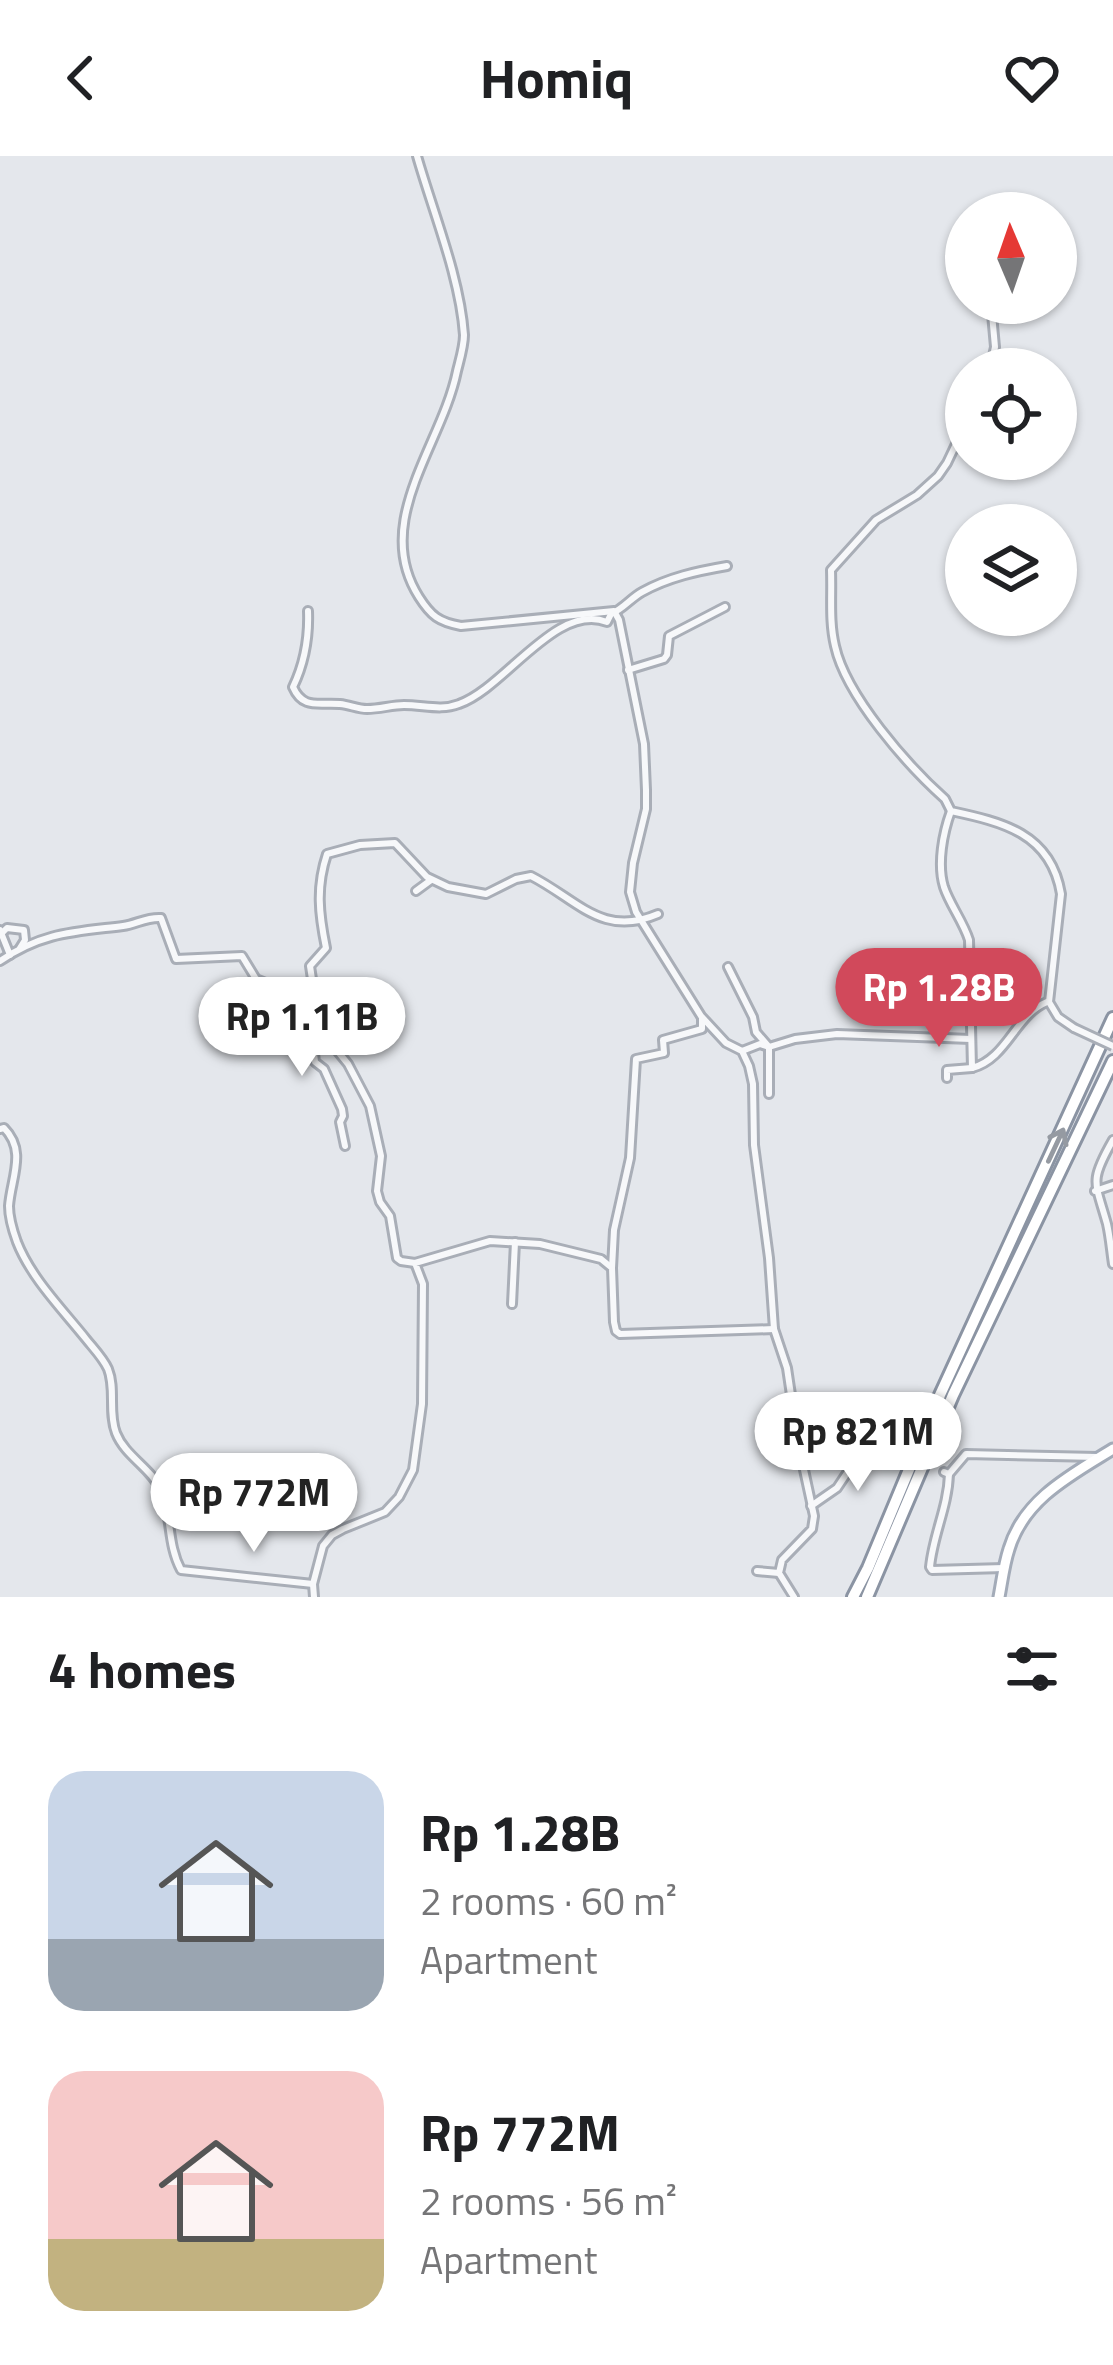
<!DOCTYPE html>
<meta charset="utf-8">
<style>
:root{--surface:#fff;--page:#f6f6f6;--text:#202124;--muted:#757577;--accent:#d1495b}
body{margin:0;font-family:"Titillium Web",sans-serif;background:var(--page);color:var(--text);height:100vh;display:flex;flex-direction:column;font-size:45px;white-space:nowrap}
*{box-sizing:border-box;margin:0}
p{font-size:39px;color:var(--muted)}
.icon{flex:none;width:66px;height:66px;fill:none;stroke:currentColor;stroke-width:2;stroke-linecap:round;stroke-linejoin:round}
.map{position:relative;height:1441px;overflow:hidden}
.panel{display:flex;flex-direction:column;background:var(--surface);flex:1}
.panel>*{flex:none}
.needle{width:78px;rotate:358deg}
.tools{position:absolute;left:945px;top:36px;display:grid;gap:24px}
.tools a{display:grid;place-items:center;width:132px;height:132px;border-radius:50%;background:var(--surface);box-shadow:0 3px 9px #0004;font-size:60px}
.price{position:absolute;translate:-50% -102px;padding:0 27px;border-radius:42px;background:#fff;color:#222;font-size:39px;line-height:78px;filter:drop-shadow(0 3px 6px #0008)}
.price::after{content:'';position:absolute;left:50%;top:72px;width:36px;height:27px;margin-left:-18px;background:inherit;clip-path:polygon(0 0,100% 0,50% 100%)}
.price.active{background:var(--accent);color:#fff}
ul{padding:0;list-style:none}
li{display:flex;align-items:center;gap:36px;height:300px;padding:0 48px}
li span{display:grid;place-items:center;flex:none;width:336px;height:240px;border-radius:36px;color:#555}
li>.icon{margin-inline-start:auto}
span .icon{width:144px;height:144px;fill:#fffc;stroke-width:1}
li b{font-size:51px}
h2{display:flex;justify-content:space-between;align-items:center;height:144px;padding:0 48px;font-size:51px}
header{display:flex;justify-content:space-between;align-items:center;height:156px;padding:0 48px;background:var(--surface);font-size:54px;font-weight:700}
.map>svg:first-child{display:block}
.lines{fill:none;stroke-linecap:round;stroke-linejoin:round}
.minor-casing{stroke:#a9aeb7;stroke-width:12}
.major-casing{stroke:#a3abb8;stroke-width:15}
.highway-casing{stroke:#8b94a3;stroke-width:16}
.minor{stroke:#f7f8fa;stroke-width:6}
.major{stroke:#fff;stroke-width:9}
.highway{stroke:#fff;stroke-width:10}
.minor-bridge-casing{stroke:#a9aeb7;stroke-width:12;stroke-linecap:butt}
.minor-bridge{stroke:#f7f8fa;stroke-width:6}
.oneway{stroke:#959aa2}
</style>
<header><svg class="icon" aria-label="back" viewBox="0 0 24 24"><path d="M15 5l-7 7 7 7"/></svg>Homiq<svg class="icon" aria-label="heart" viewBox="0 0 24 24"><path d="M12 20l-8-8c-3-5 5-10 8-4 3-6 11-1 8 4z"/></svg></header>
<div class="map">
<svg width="1113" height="1441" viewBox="0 0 1113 1441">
<rect width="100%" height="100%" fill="#e4e7ec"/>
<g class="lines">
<defs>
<g id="minor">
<path d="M417,0C433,56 460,121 464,179C464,190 460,203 457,215C442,289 371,366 419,441C431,460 439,466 461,470L614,455L619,464L644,588L646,634V653L633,707L630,736L636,756L701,860L726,887L742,895L749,910L753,928L754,989L769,1102L774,1173L787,1212L798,1286L814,1360L812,1373L782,1404L779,1417L794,1441"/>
<path d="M990,213L995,191L991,147"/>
<path d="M966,267L947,307L938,320L917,339L876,364L831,414C832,440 829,465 835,490C846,540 908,610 945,643L951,655C1002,666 1051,677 1061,738L1049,846L1058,861L1074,872"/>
<path d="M308,455C309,481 304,508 293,531C303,554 319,546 340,548C350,549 358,553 367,553C380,553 392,549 404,549C424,549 441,555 459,548C505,532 556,446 607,466L611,458C623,453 631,442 642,436C669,421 698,415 727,410"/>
<path d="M628,514L664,503L667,499L669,480L725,451"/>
<path d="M951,655C943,677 937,708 944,731C950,749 963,765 969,784L972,912C1007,903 1015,859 1047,846"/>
<path d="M416,735L431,724"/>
<path d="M0,774L10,799"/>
<path d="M2,777L7,772L24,774L25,784L20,792"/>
<path d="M0,805C43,776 74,776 123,770C137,768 146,761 161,762L176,803L242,800L256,823L268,828L317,862"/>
<path d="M728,811L753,861L756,876L769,891V938"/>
<path d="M326,881L313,888L315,906L324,913L342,953L343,960L340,966L345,990"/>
<path d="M742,895L760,888L769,891L795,883L837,878L971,883"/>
<path d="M947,922V914L972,912"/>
<path d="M0,973L4,972C27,995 11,1022 9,1050C9,1063 13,1075 17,1086C31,1122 63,1154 86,1183C94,1193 103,1202 108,1213C116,1233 108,1256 116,1277C125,1300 151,1312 161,1334C172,1360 167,1388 181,1414L313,1428"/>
<path d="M1113,984C1089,1026 1095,1025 1107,1068C1110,1081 1111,1095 1113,1108"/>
<path d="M1095,1035L1113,1029"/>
<path d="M415,1107L401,1105L397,1102L390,1060L380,1046L377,1035L381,1000L370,950L348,908L326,881L318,863L310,810L326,792C319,758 316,731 327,698L360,689L395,687L427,721L448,731L486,738L516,723L531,720C578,744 602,782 658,758"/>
<path d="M612,1112L614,1074L630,1002L636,903L664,897L663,884L702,873V863"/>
<path d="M512,1148L515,1086"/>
<path d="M798,1286L864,1278L871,1292"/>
<path d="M944,1316L949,1318L966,1298L1098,1301"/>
<path d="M949,1318C948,1351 933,1379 930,1411L932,1414L1004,1412"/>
<path d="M811,1350L837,1332L853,1308L866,1295L877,1292L899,1296"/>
<path d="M757,1415L779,1417"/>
<path d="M314,1441L313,1428L323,1390L332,1379L343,1373L385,1356L399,1341L413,1314L422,1248L423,1128L415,1107L490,1085L540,1088L601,1103L612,1112L614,1166L616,1175L620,1178L774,1173"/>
</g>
<path id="major" d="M999,1441C1002,1425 1004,1408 1009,1393C1024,1343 1071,1319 1113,1293"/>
<g id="highway">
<path d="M853,1441L868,1412L940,1239L1113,862"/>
<path d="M867,1441L953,1239L1113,905"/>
</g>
</defs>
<use href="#minor" class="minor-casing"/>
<use href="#major" class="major-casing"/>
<use href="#highway" class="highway-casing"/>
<use href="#minor" class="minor"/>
<use href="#major" class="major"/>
<use href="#highway" class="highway"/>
<defs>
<path id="minor-bridge" d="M1074,872L1113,890"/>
</defs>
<use href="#minor-bridge" class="minor-bridge-casing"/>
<use href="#minor-bridge" class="minor-bridge"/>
</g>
<defs><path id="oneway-shaft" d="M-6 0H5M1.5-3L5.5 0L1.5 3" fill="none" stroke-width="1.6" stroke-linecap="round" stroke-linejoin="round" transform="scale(3)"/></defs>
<use class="oneway" href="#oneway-shaft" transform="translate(1056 989) rotate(-65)"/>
</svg>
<div class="tools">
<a><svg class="needle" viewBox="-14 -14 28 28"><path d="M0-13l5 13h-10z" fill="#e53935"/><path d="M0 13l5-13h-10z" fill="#757577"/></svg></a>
<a><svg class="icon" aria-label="locate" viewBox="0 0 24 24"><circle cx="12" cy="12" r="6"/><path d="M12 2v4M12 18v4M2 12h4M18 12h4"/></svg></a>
<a><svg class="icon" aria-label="layers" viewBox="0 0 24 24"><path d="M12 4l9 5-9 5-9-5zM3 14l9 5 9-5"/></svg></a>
</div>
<b class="price active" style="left:939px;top:894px">Rp 1.28B</b>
<b class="price" style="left:302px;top:923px">Rp 1.11B</b>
<b class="price" style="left:858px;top:1338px">Rp 821M</b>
<b class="price" style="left:254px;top:1399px">Rp 772M</b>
</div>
<section class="panel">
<h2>4 homes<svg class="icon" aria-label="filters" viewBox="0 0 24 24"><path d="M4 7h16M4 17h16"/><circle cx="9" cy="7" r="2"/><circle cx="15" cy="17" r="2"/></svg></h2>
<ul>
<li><span style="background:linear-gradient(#c9d6e8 70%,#9aa5b1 0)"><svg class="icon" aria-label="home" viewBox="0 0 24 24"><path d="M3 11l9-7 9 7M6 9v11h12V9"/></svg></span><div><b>Rp 1.28B</b><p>2 rooms · 60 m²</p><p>Apartment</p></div></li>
<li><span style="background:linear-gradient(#f6c9c9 70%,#c2b280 0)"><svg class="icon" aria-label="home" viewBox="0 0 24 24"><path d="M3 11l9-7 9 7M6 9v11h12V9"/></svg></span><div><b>Rp 772M</b><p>2 rooms · 56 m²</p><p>Apartment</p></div></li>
</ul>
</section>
